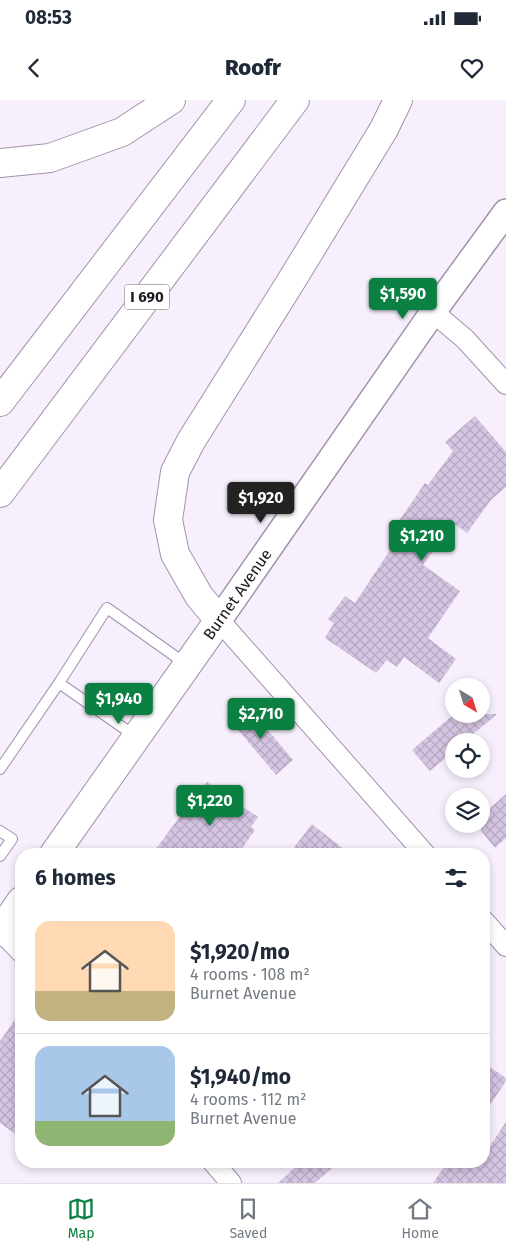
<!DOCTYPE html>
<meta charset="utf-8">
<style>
:root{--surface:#fff;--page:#f6f6f7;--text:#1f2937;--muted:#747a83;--line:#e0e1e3;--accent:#0b8043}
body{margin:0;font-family:"Fira Sans",sans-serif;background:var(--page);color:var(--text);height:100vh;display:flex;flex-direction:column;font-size:19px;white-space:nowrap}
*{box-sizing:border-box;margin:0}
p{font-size:16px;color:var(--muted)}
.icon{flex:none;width:28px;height:28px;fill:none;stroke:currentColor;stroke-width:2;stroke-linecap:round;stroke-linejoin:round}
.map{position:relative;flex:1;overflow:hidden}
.panel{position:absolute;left:15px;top:748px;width:475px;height:320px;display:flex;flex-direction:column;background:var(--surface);border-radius:20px;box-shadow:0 2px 8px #0003}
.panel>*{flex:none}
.needle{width:32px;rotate:142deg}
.fabs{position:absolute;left:445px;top:578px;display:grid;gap:10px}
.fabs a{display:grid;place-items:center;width:45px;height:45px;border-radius:50%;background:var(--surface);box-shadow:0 2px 8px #0003;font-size:25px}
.price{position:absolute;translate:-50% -42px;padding:0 11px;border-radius:5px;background:var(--accent);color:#fff;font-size:16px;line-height:32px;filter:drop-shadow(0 1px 2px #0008)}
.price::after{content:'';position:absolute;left:50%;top:30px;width:15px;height:11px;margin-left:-8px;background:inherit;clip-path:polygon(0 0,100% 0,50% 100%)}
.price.active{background:#222;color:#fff}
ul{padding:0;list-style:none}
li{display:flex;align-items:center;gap:15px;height:125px;padding:0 20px}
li+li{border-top:1px solid var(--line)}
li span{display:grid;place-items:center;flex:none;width:140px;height:100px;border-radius:15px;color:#555}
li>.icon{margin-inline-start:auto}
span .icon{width:60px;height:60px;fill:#fffc;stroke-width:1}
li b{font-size:21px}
h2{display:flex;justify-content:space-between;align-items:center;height:60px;padding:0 20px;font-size:21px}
.status{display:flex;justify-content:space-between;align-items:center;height:35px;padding:0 25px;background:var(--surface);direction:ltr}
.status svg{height:14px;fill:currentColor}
header{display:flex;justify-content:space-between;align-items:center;height:65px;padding:0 20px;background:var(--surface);font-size:22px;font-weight:800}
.dock{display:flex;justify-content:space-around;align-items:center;height:70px;border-top:1px solid var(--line);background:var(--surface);font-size:14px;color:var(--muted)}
.dock a{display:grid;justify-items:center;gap:2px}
.dock .active{color:var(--accent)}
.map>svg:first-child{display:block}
.building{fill:url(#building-cross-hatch)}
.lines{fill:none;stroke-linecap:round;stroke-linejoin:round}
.service-casing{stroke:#a192ad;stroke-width:12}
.minor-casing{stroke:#a192ad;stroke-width:22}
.tertiary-casing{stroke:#a192ad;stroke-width:28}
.secondary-casing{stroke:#a192ad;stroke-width:30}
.motorway-casing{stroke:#a192ad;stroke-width:30}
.service{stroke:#fff;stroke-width:10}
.minor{stroke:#fff;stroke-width:20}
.tertiary{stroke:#fff;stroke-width:25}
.secondary{stroke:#fff;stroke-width:28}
.motorway{stroke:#fff;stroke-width:28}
.labels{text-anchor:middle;stroke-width:4.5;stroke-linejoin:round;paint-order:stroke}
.shield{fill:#fff;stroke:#625d64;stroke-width:1}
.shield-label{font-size:15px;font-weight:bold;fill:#1e1822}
.street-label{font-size:16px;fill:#1e1822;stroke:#fff}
</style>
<div class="status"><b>08:53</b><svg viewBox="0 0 49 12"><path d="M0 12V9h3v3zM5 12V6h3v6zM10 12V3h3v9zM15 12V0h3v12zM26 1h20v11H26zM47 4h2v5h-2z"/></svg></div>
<header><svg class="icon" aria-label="back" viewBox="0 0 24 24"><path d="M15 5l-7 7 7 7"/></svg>Roofr<svg class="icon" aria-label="heart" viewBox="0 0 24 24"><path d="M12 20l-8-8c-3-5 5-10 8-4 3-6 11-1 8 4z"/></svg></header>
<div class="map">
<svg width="506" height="1083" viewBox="0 0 506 1083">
<defs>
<pattern id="building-cross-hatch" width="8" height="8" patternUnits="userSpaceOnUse" patternTransform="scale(1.25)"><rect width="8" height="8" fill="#d5c5e2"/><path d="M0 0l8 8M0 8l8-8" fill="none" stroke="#b6a8c2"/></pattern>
</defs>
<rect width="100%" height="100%" fill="#f7f0fc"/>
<g class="building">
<path d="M475,316L506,352V387L491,400L467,433L453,423L423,465L460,491L428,538L456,559L439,583L404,557L397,567L387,560L376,573L325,538L334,523L328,519L345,496L355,503L398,438L392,431L425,383L428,385L453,351L445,342Z"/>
<path d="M246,604L293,660L276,675L229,619Z"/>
<path d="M454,614H497L465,641H454V651L430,671L412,650Z"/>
<path d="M207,682L258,717L251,727L255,730L238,754H152L184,711L186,712Z"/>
<path d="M506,694V738L495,748L481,731V716Z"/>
<path d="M312,724L313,725L350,754H289Z"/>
<path d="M21,911V1038L0,1023V941Z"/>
<path d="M484,963L506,978V981L484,1014Z"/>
<path d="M506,1022V1083H433L448,1061H484V1055Z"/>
<path d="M302,1061H340L315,1083H278Z"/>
</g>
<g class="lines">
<defs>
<g id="service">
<path d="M59,583L107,508L186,564"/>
<path d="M0,669L59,583L135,636"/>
<path d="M0,731L12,739L0,756"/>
</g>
<g id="minor">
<path d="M433,212L465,239L506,284"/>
<path d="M219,520L425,754"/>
<path d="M484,821L506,846"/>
<path d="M1,831L21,852"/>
<path d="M212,1061L231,1083"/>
</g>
<path id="tertiary" d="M219,520L433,212L506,112"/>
<g id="secondary">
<path d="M54,754L219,520"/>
<path d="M0,832L21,801"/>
</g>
<g id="motorway">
<path d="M0,63L50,58L122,32L171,0"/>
<path d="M0,302L231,0"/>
<path d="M0,393L295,0"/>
<path d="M219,520L199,496L175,454L168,420L175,372L191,341L290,183L384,29L398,0"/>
</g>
</defs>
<use href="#service" class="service-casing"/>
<use href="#minor" class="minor-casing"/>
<use href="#tertiary" class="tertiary-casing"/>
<use href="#secondary" class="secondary-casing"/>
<use href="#motorway" class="motorway-casing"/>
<use href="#service" class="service"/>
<use href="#minor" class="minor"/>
<use href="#tertiary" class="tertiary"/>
<use href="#secondary" class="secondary"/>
<use href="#motorway" class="motorway"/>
</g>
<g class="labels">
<rect class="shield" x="124.5" y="184.5" width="45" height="25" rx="4"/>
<g class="shield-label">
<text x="147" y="202">I 690</text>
</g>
<g class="street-label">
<text transform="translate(237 494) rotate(-55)" y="6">Burnet Avenue</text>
</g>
</g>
</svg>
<div class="fabs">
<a><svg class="needle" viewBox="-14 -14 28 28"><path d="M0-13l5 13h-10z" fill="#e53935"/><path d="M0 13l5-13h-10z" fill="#747a83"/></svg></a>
<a><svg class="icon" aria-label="locate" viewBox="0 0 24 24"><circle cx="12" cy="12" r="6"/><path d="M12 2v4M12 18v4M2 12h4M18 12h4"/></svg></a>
<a><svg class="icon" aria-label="layers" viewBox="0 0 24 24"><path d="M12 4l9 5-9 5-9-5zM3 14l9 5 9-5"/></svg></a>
</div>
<b class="price" style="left:403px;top:220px">$1,590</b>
<b class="price active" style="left:261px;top:424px">$1,920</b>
<b class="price" style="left:422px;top:462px">$1,210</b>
<b class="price" style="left:119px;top:625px">$1,940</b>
<b class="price" style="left:261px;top:640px">$2,710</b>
<b class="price" style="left:210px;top:727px">$1,220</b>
<section class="panel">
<h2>6 homes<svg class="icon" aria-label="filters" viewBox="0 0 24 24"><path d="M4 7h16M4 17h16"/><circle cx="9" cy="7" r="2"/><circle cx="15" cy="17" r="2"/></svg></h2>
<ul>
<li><span style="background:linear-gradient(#ffd9b3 70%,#c2b280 0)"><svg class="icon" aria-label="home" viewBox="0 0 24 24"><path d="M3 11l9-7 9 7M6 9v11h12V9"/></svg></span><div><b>$1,920/mo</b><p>4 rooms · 108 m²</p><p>Burnet Avenue</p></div></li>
<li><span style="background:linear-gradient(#a9c7e8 75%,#8fb573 0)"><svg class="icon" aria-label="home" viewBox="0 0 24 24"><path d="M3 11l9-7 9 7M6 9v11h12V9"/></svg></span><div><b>$1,940/mo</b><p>4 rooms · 112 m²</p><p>Burnet Avenue</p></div></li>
</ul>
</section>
</div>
<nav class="dock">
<a class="active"><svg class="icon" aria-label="map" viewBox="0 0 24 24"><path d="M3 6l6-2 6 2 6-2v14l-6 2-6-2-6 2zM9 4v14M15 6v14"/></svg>Map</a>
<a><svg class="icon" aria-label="saved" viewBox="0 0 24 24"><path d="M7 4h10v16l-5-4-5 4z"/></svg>Saved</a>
<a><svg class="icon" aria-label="home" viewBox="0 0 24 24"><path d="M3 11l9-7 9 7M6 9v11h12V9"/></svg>Home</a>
</nav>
